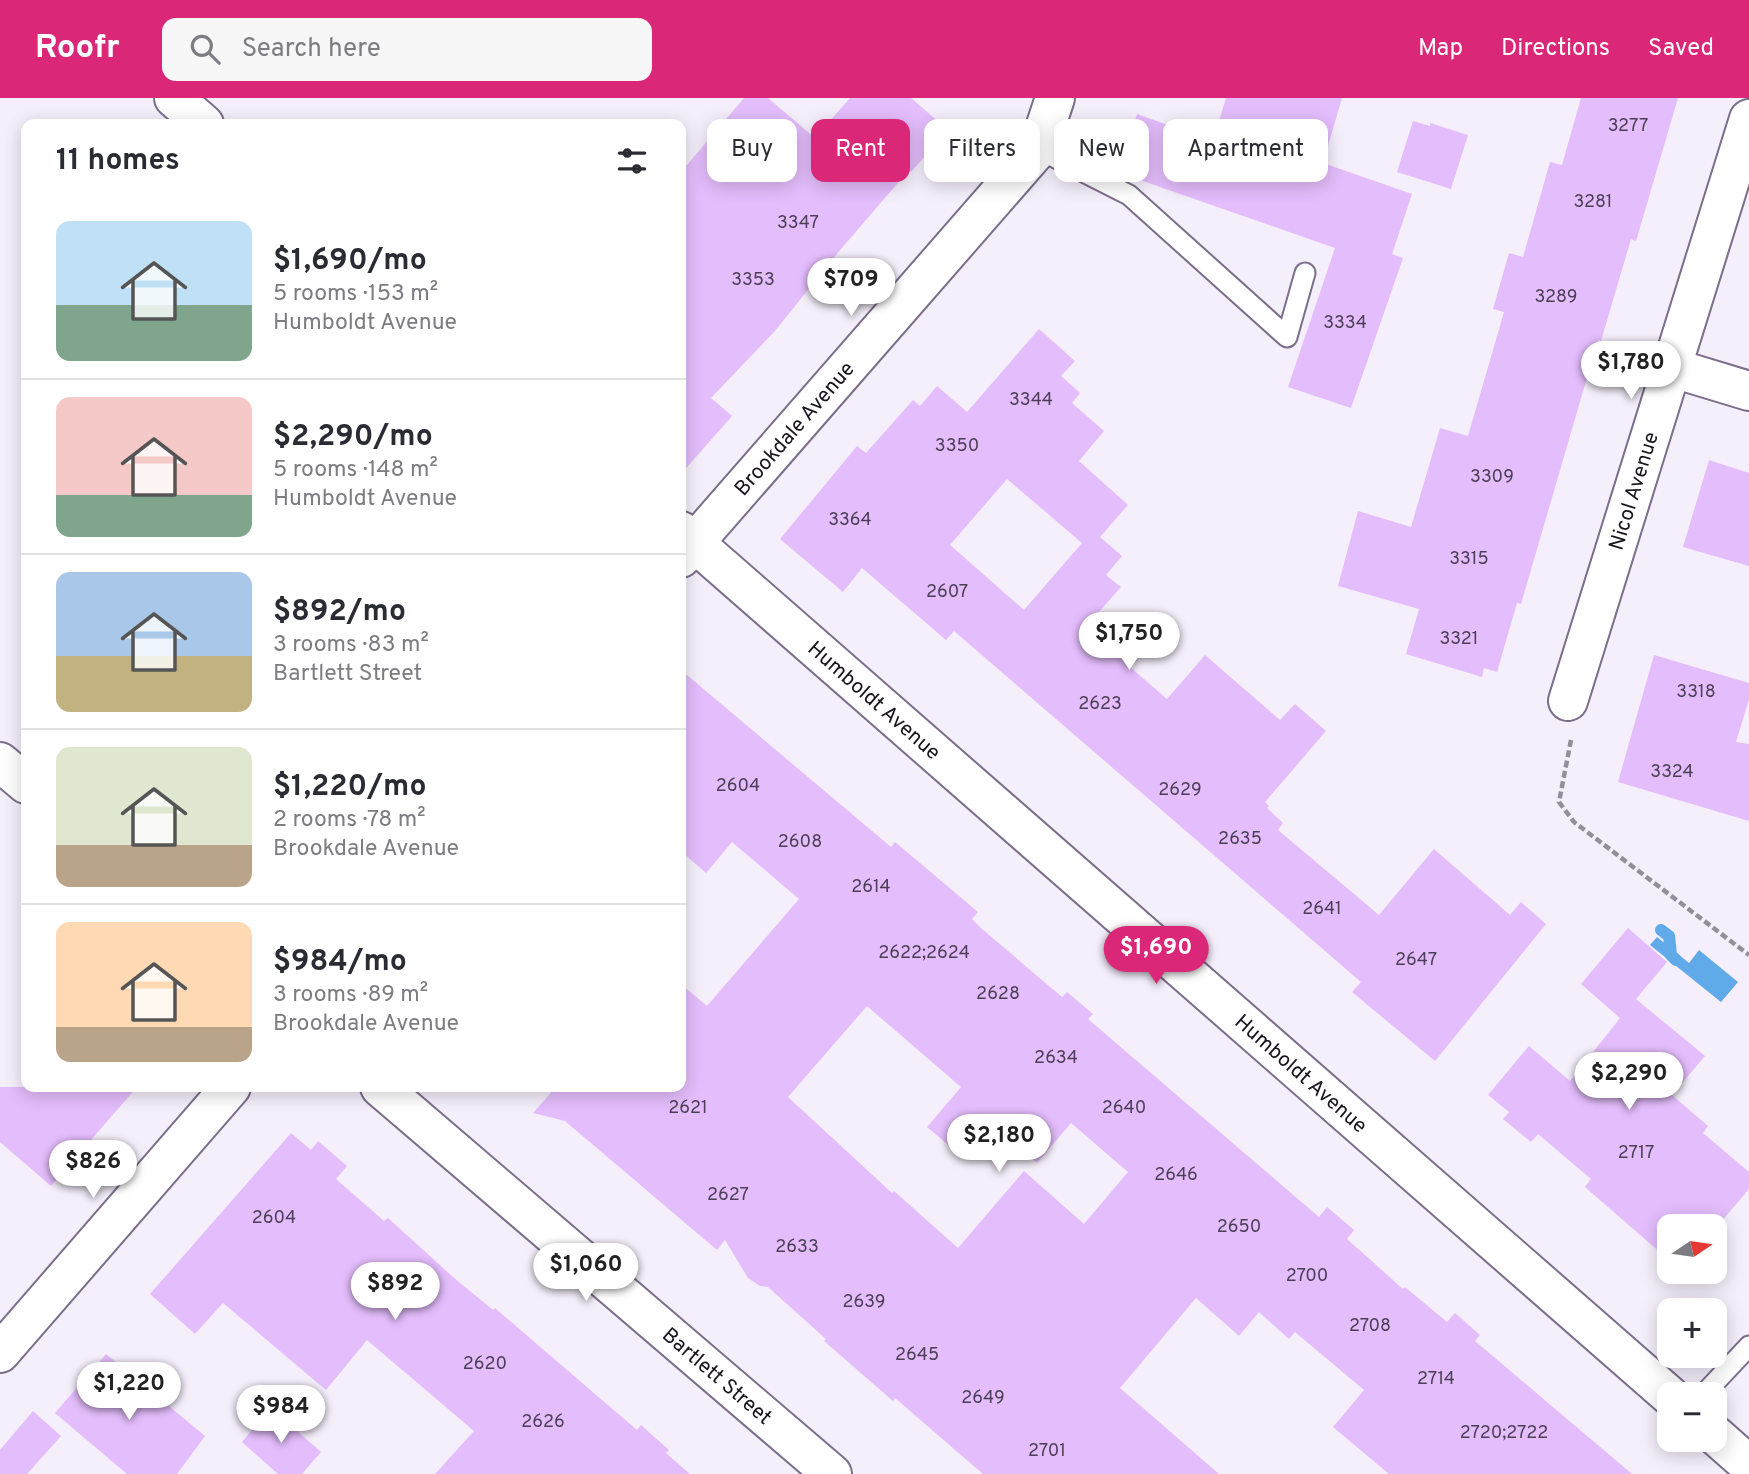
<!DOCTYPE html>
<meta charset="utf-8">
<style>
:root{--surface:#fff;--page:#f7f7f7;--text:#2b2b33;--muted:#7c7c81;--line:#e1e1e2;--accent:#db2777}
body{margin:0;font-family:Overpass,sans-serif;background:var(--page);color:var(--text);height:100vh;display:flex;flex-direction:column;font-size:26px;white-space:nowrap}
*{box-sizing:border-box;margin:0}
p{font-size:23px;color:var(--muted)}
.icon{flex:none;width:38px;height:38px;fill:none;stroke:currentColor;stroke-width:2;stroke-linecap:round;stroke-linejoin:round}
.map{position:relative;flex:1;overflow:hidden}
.drawer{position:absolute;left:21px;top:21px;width:665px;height:973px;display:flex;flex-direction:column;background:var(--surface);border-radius:14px;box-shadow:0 4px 18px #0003}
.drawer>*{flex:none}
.banner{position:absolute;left:707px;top:21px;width:665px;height:63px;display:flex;gap:14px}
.needle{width:46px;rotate:77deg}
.controls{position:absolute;left:1657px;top:1116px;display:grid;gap:14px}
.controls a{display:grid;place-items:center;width:70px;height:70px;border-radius:14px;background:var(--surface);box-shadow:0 4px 18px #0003;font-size:35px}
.price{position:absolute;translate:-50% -60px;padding:0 16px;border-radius:24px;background:#fff;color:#222;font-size:23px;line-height:46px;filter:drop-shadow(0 2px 4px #0008)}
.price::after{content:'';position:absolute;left:50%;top:42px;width:21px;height:16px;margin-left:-10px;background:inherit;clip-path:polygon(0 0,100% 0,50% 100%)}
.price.current{background:var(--accent);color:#fff}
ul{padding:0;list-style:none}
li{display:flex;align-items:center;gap:21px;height:175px;padding:0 35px}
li+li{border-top:2px solid var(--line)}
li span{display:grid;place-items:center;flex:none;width:196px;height:140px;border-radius:14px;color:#555}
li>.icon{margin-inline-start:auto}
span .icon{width:84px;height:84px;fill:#fffc;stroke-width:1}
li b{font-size:30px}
h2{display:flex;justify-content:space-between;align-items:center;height:84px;padding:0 35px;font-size:30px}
.chip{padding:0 24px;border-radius:14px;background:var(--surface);box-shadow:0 4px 18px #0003;font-size:24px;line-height:63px}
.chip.current{background:var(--accent);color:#fff}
header{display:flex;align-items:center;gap:42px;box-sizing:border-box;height:98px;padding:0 35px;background:var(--accent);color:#fff}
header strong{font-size:33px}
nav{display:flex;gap:38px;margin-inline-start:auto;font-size:24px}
.search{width:490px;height:63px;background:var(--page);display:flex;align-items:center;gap:18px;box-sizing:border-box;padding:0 24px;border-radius:14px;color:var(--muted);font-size:26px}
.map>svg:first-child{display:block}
.water{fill:#61aae9}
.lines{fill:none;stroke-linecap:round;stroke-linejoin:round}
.stream{stroke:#61aae9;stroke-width:12}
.building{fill:#e4bdfc;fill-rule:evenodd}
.lane-casing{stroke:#7c6d8b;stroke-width:23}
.street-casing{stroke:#7c6d8b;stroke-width:42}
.path{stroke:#958e9a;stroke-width:4.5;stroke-dasharray:7 3.5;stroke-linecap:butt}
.lane{stroke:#fff;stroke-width:19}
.street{stroke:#fff;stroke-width:38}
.labels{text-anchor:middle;stroke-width:6;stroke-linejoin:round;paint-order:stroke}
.number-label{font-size:18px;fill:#4c3e56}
.street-label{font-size:21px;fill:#19131e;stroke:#fff}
</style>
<header>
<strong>Roofr</strong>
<div class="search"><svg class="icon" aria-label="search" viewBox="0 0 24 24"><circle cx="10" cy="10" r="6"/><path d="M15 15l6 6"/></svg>Search here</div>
<nav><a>Map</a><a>Directions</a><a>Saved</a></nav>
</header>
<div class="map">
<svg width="1749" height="1376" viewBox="0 0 1749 1376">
<rect width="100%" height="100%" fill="#f5eefb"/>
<path class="water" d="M1657,839L1689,865L1699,852L1738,884L1721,904L1650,847Z"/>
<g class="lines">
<path class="stream" d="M1661,832L1669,838L1671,857L1676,862"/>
</g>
<g class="building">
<path d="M744,0H768L815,40L850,0H911L948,32L911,74L909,72L841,151L774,234L711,300L732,318L681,376V74Z"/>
<path d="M1226,0H1342L1323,65L1412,96L1392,156L1403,160L1351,310L1288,289L1335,150L1117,74L1137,16L1213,43Z"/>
<path d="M1581,0H1678L1636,143L1631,141L1601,243L1598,242L1521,506L1517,505L1497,574L1484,570L1482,579L1406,556L1419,511L1338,488L1358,413L1411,429L1440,330L1468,338L1504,214L1493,211L1509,155L1523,159L1550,64L1562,67Z"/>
<path d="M1413,23L1430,28V25L1468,37L1451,91L1397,74Z"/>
<path d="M1039,231L1075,263L1061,278L1080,295L1072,305L1104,333L1079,363L1128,407L1100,439L1122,458L1106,477L1121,489L1085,530L1167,601L1205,557L1280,622L1295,606L1326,633L1265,704L1269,708L1267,710L1283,725L1278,732L1379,817L1434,751L1510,817L1521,804L1546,826L1435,963L1352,894L1361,884L954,533L946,542L862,470L843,494L780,441L857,348L866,355L913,302L920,308L937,288L967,314ZM1007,381L1082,445L1024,512L950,447Z"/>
<path d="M1709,362L1749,375V468L1683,449Z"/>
<path d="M1654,557L1749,585V601L1736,644L1749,646V723L1618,684Z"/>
<path d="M681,572L891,749L895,744L978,814L972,821L982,831L1062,899L1067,894L1093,916L1088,921L1319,1119L1327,1109L1354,1132L1347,1141L1403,1191L1405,1189L1447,1224L1455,1215L1480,1237L1475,1243L1632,1376H1389L1333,1329L1364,1292L1295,1234L1289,1241L1259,1214L1239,1238L1196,1200L1120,1290L1219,1376H983L895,1300L893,1303L824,1243L826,1241L768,1189L760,1188L748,1180L725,1142L717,1152L565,1023L533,1015L556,989H681V886L707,908L799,801L732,744L706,775L681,753ZM867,908L961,989L927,1029L953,1051L981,1018L1037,1065L1071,1025L1128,1074L1084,1126L1024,1073L958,1150L894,1093L892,1095L788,999Z"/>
<path d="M1628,830L1667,864L1636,901L1705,958L1672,997L1708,1028L1703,1035L1749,1074V1091L1715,1131V1129H1670V1163L1585,1089L1591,1081L1538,1036L1531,1044L1503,1021L1509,1014L1488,997L1529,948L1570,983L1628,910L1620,920L1581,886Z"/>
<path d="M0,989H137L51,1088L0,1044Z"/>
<path d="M291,1035L311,1052L318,1043L347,1068L336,1081L384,1123L388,1120L453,1179L493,1212L495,1210L637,1332L641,1327L669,1352L666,1355L690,1376H435L474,1333L367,1242L326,1292L223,1205L195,1236L150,1196Z"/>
<path d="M106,1256L205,1338L177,1376H127L55,1315Z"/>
<path d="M271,1310L321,1354L302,1376H278L242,1344Z"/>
<path d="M33,1313L61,1338L27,1376H0V1352Z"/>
</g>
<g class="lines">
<defs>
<g id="lane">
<path d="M1038,51L1129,97L1287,239L1305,175"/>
<path d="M1703,1297L1749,1248"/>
</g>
<g id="street">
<path d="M174,0L204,26"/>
<path d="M1673,270L1749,293"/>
<path id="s1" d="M681,433L1670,1298"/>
<path id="s2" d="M681,460L1038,51L1055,0"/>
<path id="s3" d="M1568,603L1749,21"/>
<path d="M0,664L26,686"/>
<path id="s4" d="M380,989L832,1376"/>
<path d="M0,1255L231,989"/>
<path d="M1715,1337L1749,1367"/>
</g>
</defs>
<use href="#lane" class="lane-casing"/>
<use href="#street" class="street-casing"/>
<path class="path" d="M1571,642L1559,704L1574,724L1749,857"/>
<use href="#lane" class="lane"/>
<use href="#street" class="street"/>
</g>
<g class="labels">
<g class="number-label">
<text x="1628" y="33">3277</text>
<text x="1593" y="109">3281</text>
<text x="798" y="130">3347</text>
<text x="753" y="187">3353</text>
<text x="1556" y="204">3289</text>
<text x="1345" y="230">3334</text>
<text x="1031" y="307">3344</text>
<text x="957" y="353">3350</text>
<text x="1492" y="384">3309</text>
<text x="850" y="427">3364</text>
<text x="1469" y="466">3315</text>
<text x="947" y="499">2607</text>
<text x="1459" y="546">3321</text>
<text x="1696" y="599">3318</text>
<text x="1100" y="611">2623</text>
<text x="1672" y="679">3324</text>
<text x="738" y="693">2604</text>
<text x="1180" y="697">2629</text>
<text x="1240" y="746">2635</text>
<text x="800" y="749">2608</text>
<text x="871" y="794">2614</text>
<text x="1322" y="816">2641</text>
<text x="924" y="860">2622;2624</text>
<text x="1416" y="867">2647</text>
<text x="998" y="901">2628</text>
<text x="1056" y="965">2634</text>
<text x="688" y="1015">2621</text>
<text x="1124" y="1015">2640</text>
<text x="1636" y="1060">2717</text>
<text x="1176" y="1082">2646</text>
<text x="728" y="1102">2627</text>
<text x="274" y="1125">2604</text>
<text x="1239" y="1134">2650</text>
<text x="797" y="1154">2633</text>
<text x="1307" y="1183">2700</text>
<text x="864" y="1209">2639</text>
<text x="1370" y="1233">2708</text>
<text x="917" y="1262">2645</text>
<text x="485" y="1271">2620</text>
<text x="1436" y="1286">2714</text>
<text x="983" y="1305">2649</text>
<text x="543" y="1329">2626</text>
<text x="1504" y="1340">2720;2722</text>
<text x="1047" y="1358">2701</text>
</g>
<g class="street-label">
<text dy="7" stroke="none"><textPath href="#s2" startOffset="172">Brookdale Avenue</textPath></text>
<text dy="7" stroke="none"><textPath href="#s3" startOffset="220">Nicol Avenue</textPath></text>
<text dy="7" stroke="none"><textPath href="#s1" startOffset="257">Humboldt Avenue</textPath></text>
<text dy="7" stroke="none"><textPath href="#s1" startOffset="824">Humboldt Avenue</textPath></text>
<text dy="7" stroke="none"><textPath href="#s4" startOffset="444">Bartlett Street</textPath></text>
</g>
</g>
</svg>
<div class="controls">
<a><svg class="needle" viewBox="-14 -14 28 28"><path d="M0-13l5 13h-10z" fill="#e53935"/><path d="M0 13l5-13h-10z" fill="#7c7c81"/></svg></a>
<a>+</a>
<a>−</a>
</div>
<b class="price" style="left:851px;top:220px">$709</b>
<b class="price" style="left:1631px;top:303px">$1,780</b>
<b class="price" style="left:1129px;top:574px">$1,750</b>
<b class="price current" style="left:1156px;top:888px">$1,690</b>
<b class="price" style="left:1629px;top:1014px">$2,290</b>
<b class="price" style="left:999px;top:1076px">$2,180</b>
<b class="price" style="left:93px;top:1102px">$826</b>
<b class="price" style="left:586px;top:1205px">$1,060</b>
<b class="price" style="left:395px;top:1224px">$892</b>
<b class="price" style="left:129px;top:1324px">$1,220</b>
<b class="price" style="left:281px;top:1347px">$984</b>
<div class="banner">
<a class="chip">Buy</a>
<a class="chip current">Rent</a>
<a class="chip">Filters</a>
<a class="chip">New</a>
<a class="chip">Apartment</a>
</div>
<section class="drawer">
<h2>11 homes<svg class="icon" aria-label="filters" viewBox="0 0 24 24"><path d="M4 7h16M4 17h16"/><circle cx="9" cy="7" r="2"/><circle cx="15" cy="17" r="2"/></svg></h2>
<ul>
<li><span style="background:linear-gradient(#bfe0f5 60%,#7fa58c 0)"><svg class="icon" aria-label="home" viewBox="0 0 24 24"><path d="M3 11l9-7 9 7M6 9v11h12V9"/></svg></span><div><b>$1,690/mo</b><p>5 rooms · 153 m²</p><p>Humboldt Avenue</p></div></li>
<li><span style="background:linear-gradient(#f6c9c9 70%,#7fa58c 0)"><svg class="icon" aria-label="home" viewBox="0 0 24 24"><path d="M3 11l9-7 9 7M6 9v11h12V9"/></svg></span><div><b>$2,290/mo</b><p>5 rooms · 148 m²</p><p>Humboldt Avenue</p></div></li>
<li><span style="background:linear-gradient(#a9c7e8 60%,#c2b280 0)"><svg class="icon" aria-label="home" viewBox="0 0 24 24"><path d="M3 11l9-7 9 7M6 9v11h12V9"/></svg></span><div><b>$892/mo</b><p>3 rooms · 83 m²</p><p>Bartlett Street</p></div></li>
<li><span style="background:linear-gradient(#dfe7d0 70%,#b9a48a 0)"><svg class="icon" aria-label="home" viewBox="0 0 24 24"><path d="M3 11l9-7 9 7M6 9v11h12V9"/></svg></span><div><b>$1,220/mo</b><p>2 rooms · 78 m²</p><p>Brookdale Avenue</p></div></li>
<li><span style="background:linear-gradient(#ffd9b3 75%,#b9a48a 0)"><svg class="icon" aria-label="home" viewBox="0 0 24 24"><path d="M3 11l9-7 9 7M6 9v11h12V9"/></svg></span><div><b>$984/mo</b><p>3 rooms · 89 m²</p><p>Brookdale Avenue</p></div></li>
</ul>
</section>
</div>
